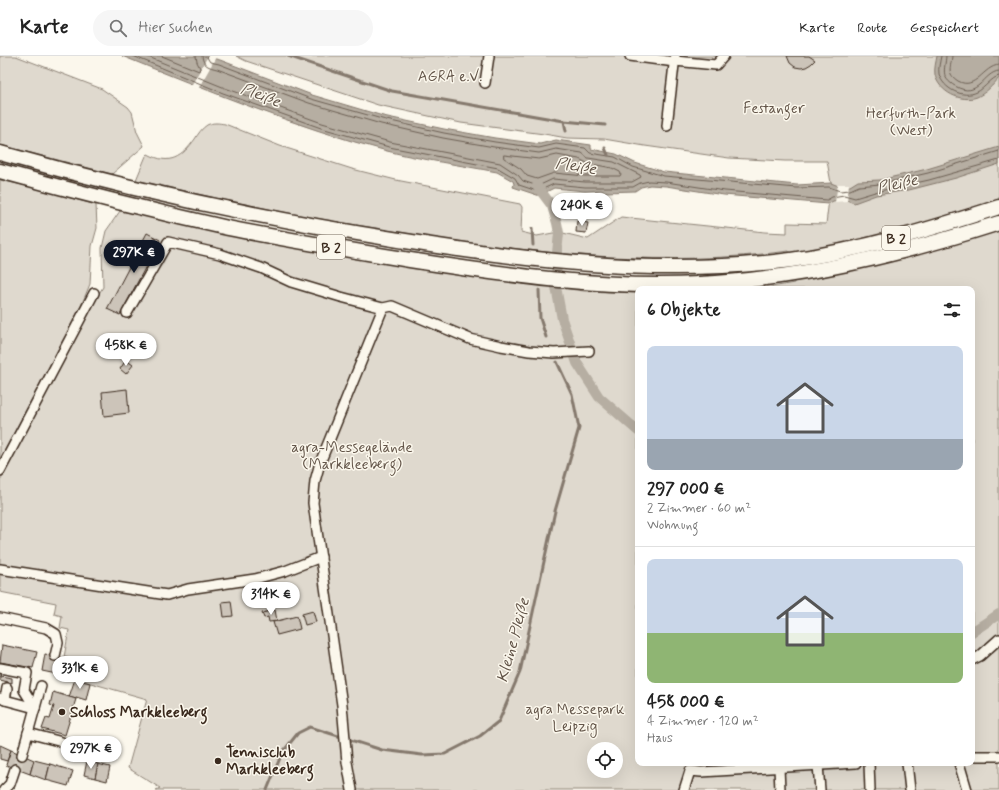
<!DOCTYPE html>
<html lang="de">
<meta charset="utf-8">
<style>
:root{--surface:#fff;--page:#f6f6f6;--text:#222;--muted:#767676;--line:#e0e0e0;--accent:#111827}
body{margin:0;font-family:Mynerve,sans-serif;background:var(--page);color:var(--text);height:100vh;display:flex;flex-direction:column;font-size:15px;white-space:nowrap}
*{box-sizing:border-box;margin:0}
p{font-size:13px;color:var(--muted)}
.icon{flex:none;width:22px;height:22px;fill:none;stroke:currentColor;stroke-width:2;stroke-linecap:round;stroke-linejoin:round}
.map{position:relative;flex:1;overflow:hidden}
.panel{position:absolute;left:635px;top:230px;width:340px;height:480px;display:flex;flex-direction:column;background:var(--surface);border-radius:8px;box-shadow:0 4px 16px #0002}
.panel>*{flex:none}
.buttons{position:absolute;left:587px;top:686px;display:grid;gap:8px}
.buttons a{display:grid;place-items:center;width:36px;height:36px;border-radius:50%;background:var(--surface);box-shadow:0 4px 16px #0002;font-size:20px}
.price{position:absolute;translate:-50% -34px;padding:0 9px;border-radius:14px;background:#fff;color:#222;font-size:13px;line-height:26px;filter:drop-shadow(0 1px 2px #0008)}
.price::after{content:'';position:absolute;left:50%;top:24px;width:12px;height:9px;margin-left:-6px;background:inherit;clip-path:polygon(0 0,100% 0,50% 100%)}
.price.selected{background:var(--accent);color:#fff}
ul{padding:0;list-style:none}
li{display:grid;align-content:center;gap:8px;height:212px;padding:0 12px}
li+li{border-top:1px solid var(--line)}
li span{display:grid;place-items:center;height:124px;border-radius:8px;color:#555}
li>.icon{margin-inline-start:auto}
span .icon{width:72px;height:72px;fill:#fffc;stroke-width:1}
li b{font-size:17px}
h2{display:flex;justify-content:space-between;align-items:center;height:48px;padding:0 12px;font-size:17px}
header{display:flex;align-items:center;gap:24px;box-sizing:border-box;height:56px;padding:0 20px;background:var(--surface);border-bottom:1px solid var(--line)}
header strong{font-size:19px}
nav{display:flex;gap:22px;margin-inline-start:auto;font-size:14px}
.search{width:280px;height:36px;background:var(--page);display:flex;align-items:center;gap:10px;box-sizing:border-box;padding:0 14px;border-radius:22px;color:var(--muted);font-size:15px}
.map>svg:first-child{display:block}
.green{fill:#dfd9ce;stroke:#8d8276;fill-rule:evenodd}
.water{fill:#b6aea2;stroke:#85796d}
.pier{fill:#fbf7ec}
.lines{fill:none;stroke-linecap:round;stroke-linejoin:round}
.shore{stroke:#6c5f53;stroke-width:1}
.stream{stroke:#85796d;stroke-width:3}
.canal{stroke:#b6aea2;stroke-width:10}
.building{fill:#ccc4b9;stroke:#3b2a1e}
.minor-tunnel{stroke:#d5cec3;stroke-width:9;stroke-dasharray:9 4.5;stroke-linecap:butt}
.minor-casing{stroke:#3b2a1e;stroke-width:12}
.highway-casing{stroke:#3b2a1e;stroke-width:17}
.minor{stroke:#fbf7ec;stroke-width:9}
.highway{stroke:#fbf7ec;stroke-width:14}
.poi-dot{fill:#3b2a1e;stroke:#fbf7ec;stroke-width:1.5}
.labels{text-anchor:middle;stroke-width:3;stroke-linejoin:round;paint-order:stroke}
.shield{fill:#fbf7ec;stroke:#75685c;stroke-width:1}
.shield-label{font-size:14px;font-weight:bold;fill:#3b2a1e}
.park-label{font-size:15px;fill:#64564a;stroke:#fbf7ec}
.poi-label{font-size:15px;font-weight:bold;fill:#3b2a1e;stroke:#fbf7ec;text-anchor:start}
.water-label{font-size:16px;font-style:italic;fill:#605246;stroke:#fbf7ec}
</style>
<header>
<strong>Karte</strong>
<div class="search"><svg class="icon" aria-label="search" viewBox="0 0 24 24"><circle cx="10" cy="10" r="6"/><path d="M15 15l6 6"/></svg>Hier suchen</div>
<nav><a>Karte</a><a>Route</a><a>Gespeichert</a></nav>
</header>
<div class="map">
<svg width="999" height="734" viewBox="0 0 999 734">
<rect width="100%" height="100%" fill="#fbf7ec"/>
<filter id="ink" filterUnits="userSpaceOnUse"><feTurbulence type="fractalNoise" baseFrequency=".025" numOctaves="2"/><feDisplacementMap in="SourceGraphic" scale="8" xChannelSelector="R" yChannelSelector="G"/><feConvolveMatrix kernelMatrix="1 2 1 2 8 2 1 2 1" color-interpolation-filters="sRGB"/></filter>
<g filter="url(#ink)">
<g class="green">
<path d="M0,0H16L102,33L128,51L132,56L137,76L144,90L112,118L0,89Z"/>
<path d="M236,0H999V734H156L160,732L128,712L147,643L66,620L70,603L64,601L69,574L60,572L62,560L54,558L56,547L0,536V425L89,254L103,231L102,192L106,175L120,155L531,226L540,229L584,235L638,237V707H972V233H761L794,227L789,195C667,211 549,199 429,181C369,171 309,162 249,149C212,142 174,132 136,124L146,100L148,98C170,110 182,101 195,83C198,78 202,72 207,69C213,66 219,67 225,68L280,90L352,113L396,124L520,148L522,151L521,176L537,180L553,177H563L588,183L621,161L765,176L787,177V167L826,168L831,127L827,105H785L729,102L645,90L604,83L567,82L544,78L461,67L378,49L246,5ZM594,693H616V715H594Z"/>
<path d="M0,124L36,132L96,149L97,172L92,190L90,228L81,250L0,404Z"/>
</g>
<g class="water">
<path d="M122,0H203L220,4L312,39L383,60L444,73L495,82L540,88L556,84L591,89V93L616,98L635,107L664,116L797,129L831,127L841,131L850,130L858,125L880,124L927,113L999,91V108L956,122L909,134L876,139L854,147L844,143L833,145L828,148L724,139L666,130L650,129L641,131L635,135L606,136L601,134L585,135L554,132L546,136L547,138L542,142L540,140L513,131L514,128L513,125L497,116C460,109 423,104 387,95C296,71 209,35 122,0Z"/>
<path d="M937,0H999V22C993,29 986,37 977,41C961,47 939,36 935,19C934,12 936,6 937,0Z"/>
</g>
<g class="pier">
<path d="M208,0L216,1L198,33L191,30Z"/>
<path d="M838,128H849L847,145L835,146Z"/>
</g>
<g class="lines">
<g class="shore">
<path d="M133,0L223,37L321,72L389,91L498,112L515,122L519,129L540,136L545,132L554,128L585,131H633L640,127L649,125L666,126L725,135L827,144L832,141L844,139L855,142L875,136L929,124L999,104"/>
<path d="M146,0L225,32L322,67L390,86L500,107L518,119L523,125L538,130L553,123L585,126H632L641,121L640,119L614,106L588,102L582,97L556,93L539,97L494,91L443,82L381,68L309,47L217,13C209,11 203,10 202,0"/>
<path d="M162,0L199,15L200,12L197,6L196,0"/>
<path d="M207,0L208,3L210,6L219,8L311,43L382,63L444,77L495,86L539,92L556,88L585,92L590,97L615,101L633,111L664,120L797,132L829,131L840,135L850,134L859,130L880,128L928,117L999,95"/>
<path d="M941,0C940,6 938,12 939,18C943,33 963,43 977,36C984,33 992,21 999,20"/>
<path d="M946,0C945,14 940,21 955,30C979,44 983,16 999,15"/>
<path d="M952,0C951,12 946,17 958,25C976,35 983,10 999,9"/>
<path d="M504,99L539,103L557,99L579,103L587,107L612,112L620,116L621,118L620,120H585L554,117L537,123L527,120L521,113L504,102Z"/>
</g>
<g class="stream">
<path d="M288,0L392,35L564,65L566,75"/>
<path d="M564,65L605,69"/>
<path d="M605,92L608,99"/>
<path d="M532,173L533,189"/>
<path d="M539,234L540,262L546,281"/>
<path d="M267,734L282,697L298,677L310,671L382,694L422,699L445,698L480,680L499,665L520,616L555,455L579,372L572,338L557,306"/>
</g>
<g class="canal">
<path d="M537,130L552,150L557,167L559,177L557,197L556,231L562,263L577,307L599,341L638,375"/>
<path d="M972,576L999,558"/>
</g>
</g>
<g class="building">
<path d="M787,0H809L815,4L811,8L806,11L801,12L795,11L790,7Z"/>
<path d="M577,165L588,167L586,177L576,176Z"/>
<path d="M147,177L160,184L120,259L107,253Z"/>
<path d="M126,304L133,309L126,318L120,313Z"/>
<path d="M127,333L129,357L104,360L102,336Z"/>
<path d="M231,545L233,560L224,561L222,546Z"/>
<path d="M275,554L277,565L269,566L268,561L264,562L262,557Z"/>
<path d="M313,555L316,566L305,569L302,558Z"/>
<path d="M297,560L300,573L277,579L273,566Z"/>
<path d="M2,589L37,596L33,612L0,606Z"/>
<path d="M45,598L70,603L66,620L42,615Z"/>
<path d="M0,615L1,616L0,620L12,622V627L0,624Z"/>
<path d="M75,623L90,627L86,644L76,641V643L69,641Z"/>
<path d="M53,636L76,643L65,679L42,673L46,662L50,663L54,650L50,649Z"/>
<path d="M0,689L11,694L7,705L0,703Z"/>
<path d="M11,694L34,704L30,718L6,709Z"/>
<path d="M34,704L50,708L46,724L30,718Z"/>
<path d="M87,705L98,708L95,722L84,719Z"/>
<path d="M50,708L73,715L68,730L46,724Z"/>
<path d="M98,708L110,711L107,725L95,722Z"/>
</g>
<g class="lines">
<path class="minor-tunnel" d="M15,713L22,699"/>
<defs>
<g id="minor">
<path d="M630,0L675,6"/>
<path d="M675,5L716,9L724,0"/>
<path d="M485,27L489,0"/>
<path d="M667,70L675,0"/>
<path d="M127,257L168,186L220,198L261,212L291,226L341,241L383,252L392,250L470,283L501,290L529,295L554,297L589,295"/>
<path d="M0,415L94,237"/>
<path d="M0,513L167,539L188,533L255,523L285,515L321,501"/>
<path d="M0,562L46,572L56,578L58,587L55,600"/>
<path d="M972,604L980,600L999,583"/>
<path d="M0,612L27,617L24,634L35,652"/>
<path d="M1,642L5,644L7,632"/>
<path d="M5,644L35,652"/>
<path d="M28,677L62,686"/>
<path d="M22,699L41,630"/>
<path d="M972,700H999"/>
<path d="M869,707L870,734"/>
<path d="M907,707L910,734"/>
<path d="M959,707L967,734"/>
<path d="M818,709L820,734"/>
<path d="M779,712L780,734"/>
<path d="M4,734L10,728L15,713"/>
<path d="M352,734L347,706L342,649L313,447L315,425L320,407L383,252"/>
<path d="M684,734L690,715L701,716L856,707"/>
</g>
<g id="highway">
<path d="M0,97C131,134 265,163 399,184C529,205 660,221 791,204C862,194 931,173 999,151"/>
<path d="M0,115C76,136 152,155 228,172C288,184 349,194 410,204C505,219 603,233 699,228C802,223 902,198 999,167"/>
</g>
</defs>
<use href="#minor" class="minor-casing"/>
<use href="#highway" class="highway-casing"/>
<use href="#minor" class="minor"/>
<use href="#highway" class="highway"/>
</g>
</g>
<g class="poi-dot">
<circle cx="62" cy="656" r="4"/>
<circle cx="218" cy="705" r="4"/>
</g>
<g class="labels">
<g class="shield">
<rect x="882" y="170" width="28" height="24" rx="3"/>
<rect x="317" y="179" width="28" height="24" rx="3"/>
</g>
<g class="shield-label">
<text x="896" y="187">B 2</text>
<text x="331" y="196">B 2</text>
</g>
<g class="park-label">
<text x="450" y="25">AGRA e.V.</text>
<text x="774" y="57">Festanger</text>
<text x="911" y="62">Herfurth-Park<tspan x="911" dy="17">(West)</tspan></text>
<text x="352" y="396">agra-Messegelände<tspan x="352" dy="17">(Markkleeberg)</tspan></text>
<text x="575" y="658">agra Messepark<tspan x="575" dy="17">Leipzig</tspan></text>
</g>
<g class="poi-label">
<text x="70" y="661">Schloss Markkleeberg</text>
<text x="226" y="701">Tennisclub<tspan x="226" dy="17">Markkleeberg</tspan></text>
</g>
<g class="water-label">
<text transform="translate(261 38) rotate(21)" y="6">Pleiße</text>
<text transform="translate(576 109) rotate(9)" y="6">Pleiße</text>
<text transform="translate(897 127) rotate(-13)" y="6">Pleiße</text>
<text transform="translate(512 584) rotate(-75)" y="6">Kleine Pleiße</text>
</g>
</g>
</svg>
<div class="buttons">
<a><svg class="icon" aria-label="locate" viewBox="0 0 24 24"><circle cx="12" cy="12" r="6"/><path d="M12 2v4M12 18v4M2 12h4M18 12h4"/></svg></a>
</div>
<b class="price" style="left:582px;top:171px">240K €</b>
<b class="price selected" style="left:134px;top:218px">297K €</b>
<b class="price" style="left:126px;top:311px">458K €</b>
<b class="price" style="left:271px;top:560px">314K €</b>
<b class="price" style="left:80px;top:634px">331K €</b>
<b class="price" style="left:91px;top:714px">297K €</b>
<section class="panel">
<h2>6 Objekte<svg class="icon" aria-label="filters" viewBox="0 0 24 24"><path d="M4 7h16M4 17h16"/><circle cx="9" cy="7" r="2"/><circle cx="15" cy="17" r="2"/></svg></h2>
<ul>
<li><span style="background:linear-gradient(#c9d6e8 75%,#9aa5b1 0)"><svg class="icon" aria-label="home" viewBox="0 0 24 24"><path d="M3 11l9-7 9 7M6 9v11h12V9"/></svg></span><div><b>297 000 €</b><p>2 Zimmer · 60 m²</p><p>Wohnung</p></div></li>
<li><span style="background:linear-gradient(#c9d6e8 60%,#8fb573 0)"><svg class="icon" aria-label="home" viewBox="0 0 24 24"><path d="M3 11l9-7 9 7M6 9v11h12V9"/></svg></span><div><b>458 000 €</b><p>4 Zimmer · 120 m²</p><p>Haus</p></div></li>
</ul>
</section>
</div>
